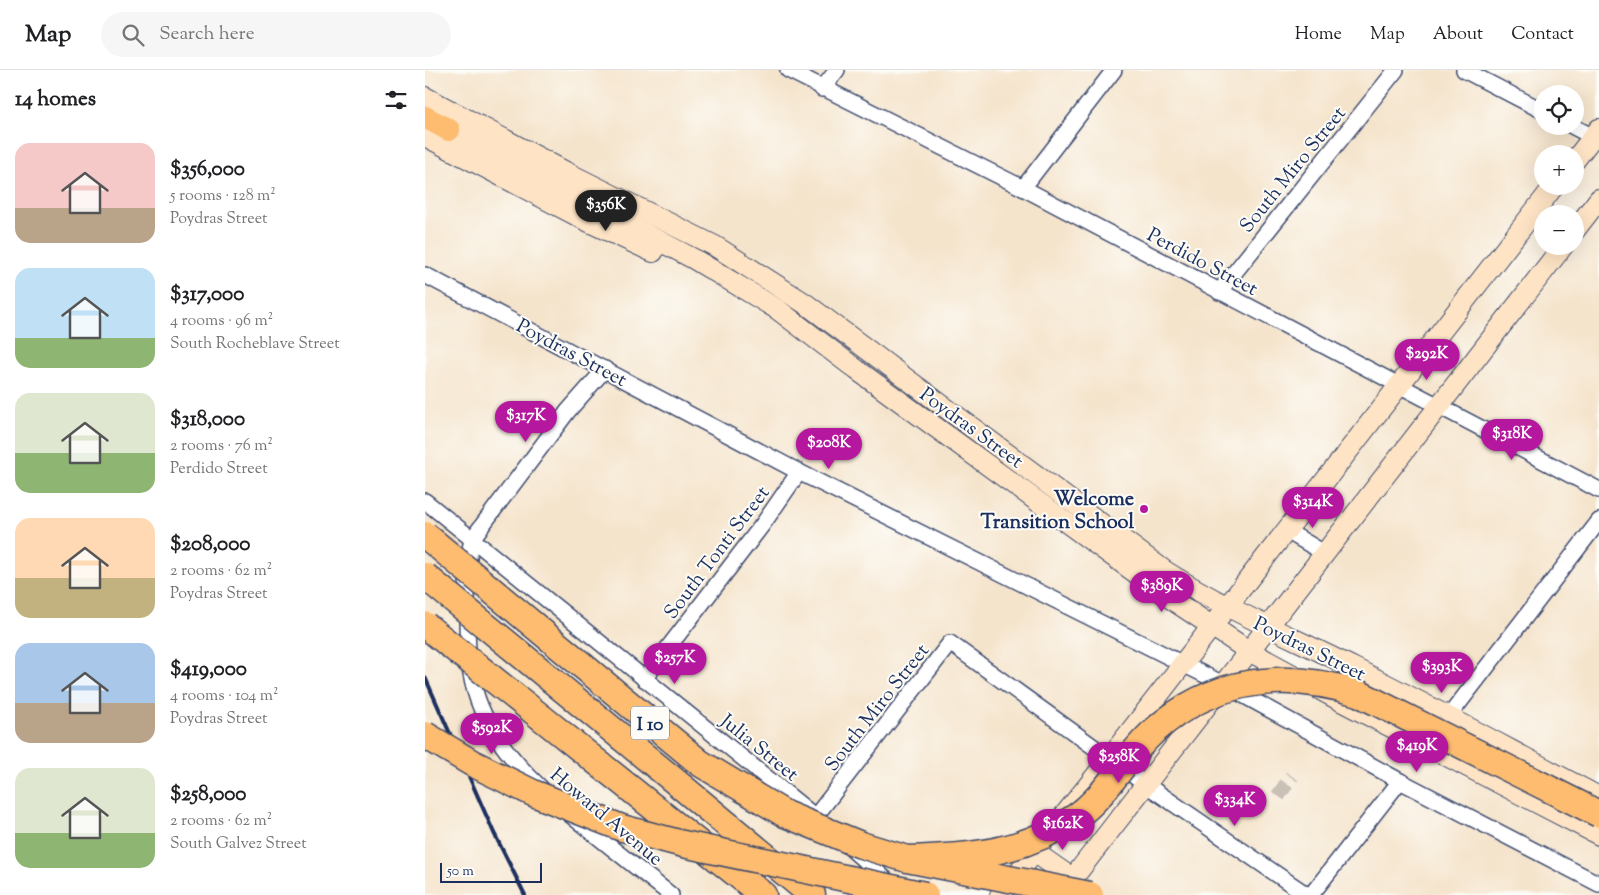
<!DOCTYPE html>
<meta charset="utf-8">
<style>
:root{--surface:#fff;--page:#f6f6f6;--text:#202124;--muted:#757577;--line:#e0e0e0;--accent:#b5179e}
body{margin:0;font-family:"Sorts Mill Goudy",serif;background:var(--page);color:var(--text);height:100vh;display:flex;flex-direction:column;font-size:19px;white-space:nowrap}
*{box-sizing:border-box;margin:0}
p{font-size:16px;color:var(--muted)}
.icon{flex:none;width:28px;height:28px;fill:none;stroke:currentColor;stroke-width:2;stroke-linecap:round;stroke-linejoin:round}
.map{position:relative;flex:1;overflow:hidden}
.panel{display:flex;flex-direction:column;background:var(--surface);width:425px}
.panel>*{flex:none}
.buttons{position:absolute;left:1109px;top:15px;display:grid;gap:10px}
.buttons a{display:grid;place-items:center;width:50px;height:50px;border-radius:50%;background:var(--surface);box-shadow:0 5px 20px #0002;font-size:25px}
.scale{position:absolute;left:15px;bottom:12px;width:102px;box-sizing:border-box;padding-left:5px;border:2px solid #1b2f5e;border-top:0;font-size:14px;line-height:18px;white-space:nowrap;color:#1b2f5e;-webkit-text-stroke:4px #fdfcf7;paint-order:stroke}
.price{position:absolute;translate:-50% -42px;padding:0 11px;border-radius:18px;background:var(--accent);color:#fff;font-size:16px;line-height:32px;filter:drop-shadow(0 1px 2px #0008)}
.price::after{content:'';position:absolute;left:50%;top:30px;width:15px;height:11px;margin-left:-8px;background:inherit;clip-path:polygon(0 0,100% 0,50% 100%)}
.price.current{background:#222;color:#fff}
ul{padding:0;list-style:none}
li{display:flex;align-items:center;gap:15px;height:125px;padding:0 15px}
li span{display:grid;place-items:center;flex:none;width:140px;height:100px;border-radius:15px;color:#555}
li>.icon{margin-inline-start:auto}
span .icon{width:60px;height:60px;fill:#fffc;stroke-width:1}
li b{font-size:21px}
h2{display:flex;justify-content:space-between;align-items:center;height:60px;padding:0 15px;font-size:21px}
header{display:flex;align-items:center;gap:30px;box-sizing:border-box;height:70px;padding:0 25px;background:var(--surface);border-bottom:1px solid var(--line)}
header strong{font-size:24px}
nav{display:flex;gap:28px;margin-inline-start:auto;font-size:18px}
.search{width:350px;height:45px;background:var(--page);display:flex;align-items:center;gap:12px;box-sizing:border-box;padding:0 18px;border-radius:28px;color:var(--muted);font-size:19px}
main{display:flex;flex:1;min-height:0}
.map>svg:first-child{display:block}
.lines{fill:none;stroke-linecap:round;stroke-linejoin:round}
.street-tunnel{stroke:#c9c0b6;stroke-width:15;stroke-dasharray:15 8;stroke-linecap:butt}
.street-casing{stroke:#3c4a6e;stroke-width:18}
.secondary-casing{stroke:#3c4a6e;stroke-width:22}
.primary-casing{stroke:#3c4a6e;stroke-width:25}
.highway-casing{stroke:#3c4a6e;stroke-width:29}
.street{stroke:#fff;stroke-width:15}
.secondary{stroke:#fee4c5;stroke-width:20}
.primary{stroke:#fdbc6f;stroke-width:22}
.highway{stroke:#fdbc6f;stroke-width:26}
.rail{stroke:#1b2f5e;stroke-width:4}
.highway-bridge-casing{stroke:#3c4a6e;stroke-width:29;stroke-linecap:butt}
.highway-bridge{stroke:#fdbc6f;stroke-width:26}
.poi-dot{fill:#b5179e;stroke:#fdfcf7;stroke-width:2}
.labels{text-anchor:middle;stroke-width:4;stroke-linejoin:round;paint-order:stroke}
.shield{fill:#fdfcf7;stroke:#5f6c8c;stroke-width:1}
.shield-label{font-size:19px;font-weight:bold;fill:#1b2f5e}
.street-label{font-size:20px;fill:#1b2f5e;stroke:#fdfcf7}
.poi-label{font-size:20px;font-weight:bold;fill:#1b2f5e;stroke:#fdfcf7;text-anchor:end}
</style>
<header>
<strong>Map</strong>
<div class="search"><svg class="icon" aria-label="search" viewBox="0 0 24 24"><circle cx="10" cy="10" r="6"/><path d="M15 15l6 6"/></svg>Search here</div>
<nav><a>Home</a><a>Map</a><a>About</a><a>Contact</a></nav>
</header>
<main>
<section class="panel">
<h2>14 homes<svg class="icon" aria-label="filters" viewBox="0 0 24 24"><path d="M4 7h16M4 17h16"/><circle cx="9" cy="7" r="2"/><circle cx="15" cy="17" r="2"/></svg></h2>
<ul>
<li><span style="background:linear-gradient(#f6c9c9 65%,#b9a48a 0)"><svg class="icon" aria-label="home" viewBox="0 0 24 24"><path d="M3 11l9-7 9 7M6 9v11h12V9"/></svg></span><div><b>$356,000</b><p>5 rooms · 128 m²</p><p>Poydras Street</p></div></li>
<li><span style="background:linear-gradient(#bfe0f5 70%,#8fb573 0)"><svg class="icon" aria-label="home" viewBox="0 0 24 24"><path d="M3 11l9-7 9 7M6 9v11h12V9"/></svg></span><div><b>$317,000</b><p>4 rooms · 96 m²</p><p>South Rocheblave Street</p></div></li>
<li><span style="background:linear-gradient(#dfe7d0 60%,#8fb573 0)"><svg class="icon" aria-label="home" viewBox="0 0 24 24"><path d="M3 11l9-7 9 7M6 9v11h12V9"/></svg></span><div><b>$318,000</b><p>2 rooms · 76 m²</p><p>Perdido Street</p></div></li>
<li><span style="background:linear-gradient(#ffd9b3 60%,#c2b280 0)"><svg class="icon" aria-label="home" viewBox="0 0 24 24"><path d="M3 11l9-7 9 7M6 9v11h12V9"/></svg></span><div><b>$208,000</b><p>2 rooms · 62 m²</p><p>Poydras Street</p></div></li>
<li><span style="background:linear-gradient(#a9c7e8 60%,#b9a48a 0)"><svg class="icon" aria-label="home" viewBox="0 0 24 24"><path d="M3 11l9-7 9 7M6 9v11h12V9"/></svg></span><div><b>$419,000</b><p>4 rooms · 104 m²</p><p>Poydras Street</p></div></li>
<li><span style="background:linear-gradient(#dfe7d0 65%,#8fb573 0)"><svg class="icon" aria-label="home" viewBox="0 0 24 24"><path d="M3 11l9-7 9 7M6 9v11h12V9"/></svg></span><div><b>$258,000</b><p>2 rooms · 62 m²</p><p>South Galvez Street</p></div></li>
</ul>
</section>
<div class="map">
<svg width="1174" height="825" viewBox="0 0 1174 825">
<rect width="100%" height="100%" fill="#fdfcf7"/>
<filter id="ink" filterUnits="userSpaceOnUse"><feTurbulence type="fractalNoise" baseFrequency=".02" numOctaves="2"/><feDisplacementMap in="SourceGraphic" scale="10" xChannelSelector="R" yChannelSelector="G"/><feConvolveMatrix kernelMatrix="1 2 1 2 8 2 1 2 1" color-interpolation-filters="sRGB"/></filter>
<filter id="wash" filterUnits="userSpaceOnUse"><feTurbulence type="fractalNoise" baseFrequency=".0096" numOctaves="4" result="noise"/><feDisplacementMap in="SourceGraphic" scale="20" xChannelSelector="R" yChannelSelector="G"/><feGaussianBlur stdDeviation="1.12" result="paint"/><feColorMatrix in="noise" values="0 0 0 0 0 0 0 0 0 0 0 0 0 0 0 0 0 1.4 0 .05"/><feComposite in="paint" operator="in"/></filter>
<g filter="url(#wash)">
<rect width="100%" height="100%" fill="#f5e4cc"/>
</g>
<g filter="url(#ink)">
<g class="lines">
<path class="street-tunnel" d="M853,726L867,706"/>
<defs>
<g id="street">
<path d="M363,0L598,118L1174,420"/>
<path d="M1039,0L1118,41"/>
<path d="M397,19L412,0"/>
<path d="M1147,56L1174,70"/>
<path d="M598,118L689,0"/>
<path d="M0,205L374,402L798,614L975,711L1174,814"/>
<path d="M794,222L971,0"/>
<path d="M0,431L393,749"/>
<path d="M862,461L899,483"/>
<path d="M219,609L338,454L374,402"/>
<path d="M1018,654L1174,451"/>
<path d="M118,720C89,693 61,660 50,621C42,595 42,564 42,537C42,514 42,492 47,469L143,341L180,299"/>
<path d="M144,744L246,825"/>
<path d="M390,747L525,573L720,714L882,825"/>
<path d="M423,776L466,814"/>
<path d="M886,825L975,711"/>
</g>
<g id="secondary">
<path d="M0,27L141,102L290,176L381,234L740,501C800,539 865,566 929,598C1011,639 1092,684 1174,727"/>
<path d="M24,60L269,189L352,239L432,300L752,533L824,581L914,630L1174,765"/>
<path d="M0,66L160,150L228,182"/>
<path d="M1150,90L1174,59"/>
<path d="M1150,160L1174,129"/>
<path d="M608,781L648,809"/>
<path d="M575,825L666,712L1129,116"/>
<path d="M635,825L1138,176"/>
</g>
<path id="primary" d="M0,47L24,60"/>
<g id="highway">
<path d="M117,648L338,825"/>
<path d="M257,717L387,825"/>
</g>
</defs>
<use href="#street" class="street-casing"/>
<use href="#secondary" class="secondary-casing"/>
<use href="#primary" class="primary-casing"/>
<use href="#highway" class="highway-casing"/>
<use href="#street" class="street"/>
<use href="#secondary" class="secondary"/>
<use href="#primary" class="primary"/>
<use href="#highway" class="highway"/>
<path class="rail" d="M0,607L69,763L100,825"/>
<defs>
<g id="highway-bridge">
<path d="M0,465L275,693L360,744L436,775L482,789L665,825"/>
<path d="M0,506L257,717"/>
<path d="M0,555L117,648"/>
<path d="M0,665L47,693L108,723L197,758L258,774L500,825"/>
<path d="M482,789C544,787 596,784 649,748C682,726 699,688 728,662C787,608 859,600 933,623L1174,744"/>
</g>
</defs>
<use href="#highway-bridge" class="highway-bridge-casing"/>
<use href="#highway-bridge" class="highway-bridge"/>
</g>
</g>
<circle class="poi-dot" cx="719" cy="439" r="5"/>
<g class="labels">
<rect class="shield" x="206" y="636.5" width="38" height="33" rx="4"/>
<g class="shield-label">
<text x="225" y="660">I 10</text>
</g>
<g class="street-label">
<text transform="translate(867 99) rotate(-51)" y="7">South Miro Street</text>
<text transform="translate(778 191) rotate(28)" y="7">Perdido Street</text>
<text transform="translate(147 282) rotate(28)" y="7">Poydras Street</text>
<text transform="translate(547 357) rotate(36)" y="7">Poydras Street</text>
<text transform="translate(291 482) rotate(-53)" y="7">South Tonti Street</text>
<text transform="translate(885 578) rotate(26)" y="7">Poydras Street</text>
<text transform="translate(451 637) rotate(-52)" y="7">South Miro Street</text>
<text transform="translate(335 677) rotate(39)" y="7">Julia Street</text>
<text transform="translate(182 746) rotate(40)" y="7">Howard Avenue</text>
</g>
<g class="poi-label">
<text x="709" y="435">Welcome<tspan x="709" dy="23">Transition School</tspan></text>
</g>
</g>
</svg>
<div class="buttons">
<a><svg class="icon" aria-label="locate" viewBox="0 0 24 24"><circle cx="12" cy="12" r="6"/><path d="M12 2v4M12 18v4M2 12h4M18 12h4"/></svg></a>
<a>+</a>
<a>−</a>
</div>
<div class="scale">50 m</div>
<b class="price current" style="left:181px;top:162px">$356K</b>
<b class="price" style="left:1002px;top:311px">$292K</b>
<b class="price" style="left:101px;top:373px">$317K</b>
<b class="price" style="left:1087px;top:391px">$318K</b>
<b class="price" style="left:404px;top:400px">$208K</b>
<b class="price" style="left:888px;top:459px">$314K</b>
<b class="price" style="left:737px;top:543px">$389K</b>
<b class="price" style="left:250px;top:615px">$257K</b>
<b class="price" style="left:1017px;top:624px">$393K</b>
<b class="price" style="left:67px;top:685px">$592K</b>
<b class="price" style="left:992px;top:703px">$419K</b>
<b class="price" style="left:694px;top:714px">$258K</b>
<b class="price" style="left:810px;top:757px">$334K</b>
<b class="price" style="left:638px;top:781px">$162K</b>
</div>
</main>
